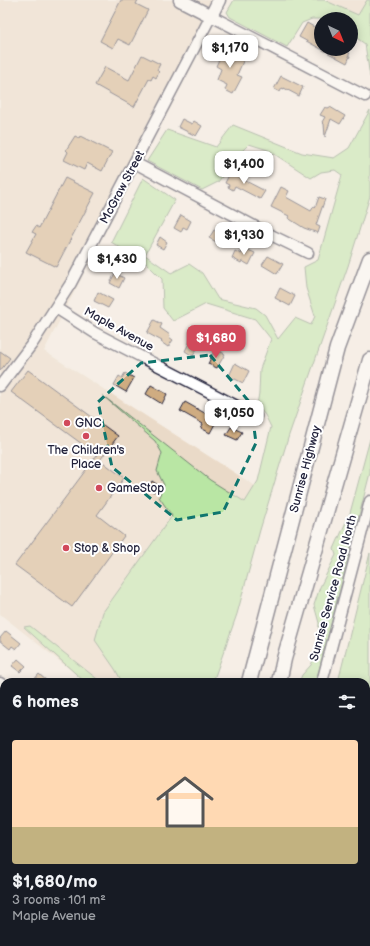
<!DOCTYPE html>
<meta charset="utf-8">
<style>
:root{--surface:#171b24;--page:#20242c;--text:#f1f3f6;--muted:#9ea1a6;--accent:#d1495b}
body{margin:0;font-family:"Balsamiq Sans",sans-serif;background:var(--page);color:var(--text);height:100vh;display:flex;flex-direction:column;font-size:15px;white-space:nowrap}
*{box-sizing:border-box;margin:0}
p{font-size:13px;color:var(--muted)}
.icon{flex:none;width:22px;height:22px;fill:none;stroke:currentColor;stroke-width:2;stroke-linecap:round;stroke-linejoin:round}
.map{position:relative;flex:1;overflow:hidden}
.sheet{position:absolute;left:0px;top:678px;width:370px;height:268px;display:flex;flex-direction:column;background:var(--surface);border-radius:12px 12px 0 0;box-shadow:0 2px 10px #0003}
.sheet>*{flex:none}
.needle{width:26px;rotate:137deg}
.fabs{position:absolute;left:314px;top:12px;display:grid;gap:8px}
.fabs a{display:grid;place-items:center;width:44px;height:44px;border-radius:50%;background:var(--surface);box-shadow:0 2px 10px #0003;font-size:20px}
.price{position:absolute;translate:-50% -34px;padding:0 9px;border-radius:8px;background:#fff;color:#222;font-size:13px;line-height:26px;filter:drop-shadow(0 1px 2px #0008)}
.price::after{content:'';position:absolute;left:50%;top:24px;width:12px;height:9px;margin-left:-6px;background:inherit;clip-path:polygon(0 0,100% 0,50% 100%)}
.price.current{background:var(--accent);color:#fff}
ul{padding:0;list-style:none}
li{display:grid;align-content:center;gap:8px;height:212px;padding:0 12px}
li span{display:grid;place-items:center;height:124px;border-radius:4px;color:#555}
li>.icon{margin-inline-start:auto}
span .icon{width:72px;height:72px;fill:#fffc;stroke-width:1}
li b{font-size:17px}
h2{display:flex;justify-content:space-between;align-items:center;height:48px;padding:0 12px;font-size:17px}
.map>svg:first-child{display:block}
.built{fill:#eadac8}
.green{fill:#b9e6a4;stroke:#6e8470}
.building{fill:#cfac81;stroke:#22223b}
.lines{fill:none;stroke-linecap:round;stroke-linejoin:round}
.minor-casing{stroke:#22223b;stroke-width:13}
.major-casing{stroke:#22223b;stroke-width:15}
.highway-casing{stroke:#22223b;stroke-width:17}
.minor{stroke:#fff;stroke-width:10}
.major{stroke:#fff;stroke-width:12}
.highway{stroke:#fff;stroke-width:14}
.marked{fill:none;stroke:#0f766e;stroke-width:3;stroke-dasharray:8 5;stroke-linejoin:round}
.poi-dot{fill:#d1495b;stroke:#fff;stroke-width:1.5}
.labels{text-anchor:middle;stroke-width:4;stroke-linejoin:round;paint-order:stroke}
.street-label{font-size:12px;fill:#22223b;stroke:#fff}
.poi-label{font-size:12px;fill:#22223b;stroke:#fff;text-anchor:start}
</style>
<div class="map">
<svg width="370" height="946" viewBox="0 0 370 946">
<rect width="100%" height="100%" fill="#f5eee6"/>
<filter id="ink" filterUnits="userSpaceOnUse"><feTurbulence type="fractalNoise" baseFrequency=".025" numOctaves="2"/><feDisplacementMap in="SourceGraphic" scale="8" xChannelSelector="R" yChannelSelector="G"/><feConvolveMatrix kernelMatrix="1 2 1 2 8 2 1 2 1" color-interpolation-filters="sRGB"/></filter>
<g filter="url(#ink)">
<g class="built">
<path d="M0,0H224L44,351L265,492L177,682H86L0,614Z"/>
<path d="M316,0H370V27Z"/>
</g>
<g class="green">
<path d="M234,0H324L358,15L367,0H370V77L365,44L351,34V19H312L302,23L287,47L230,17L227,12Z"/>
<path d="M370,110V196L348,266L289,435L260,530L237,614L213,682H122L115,669L95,640L103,612L172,516L159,497L164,485L157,471L162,453L155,441L102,395L210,480L245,502L258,481L271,427L265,415L257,405L259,393L260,369L271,339L255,319L206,304L173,321L163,308L162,279L147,264L111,242L143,178L175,200L145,255L171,273L189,264L202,273L218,299L256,308L265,315L278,339L295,318L311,325L315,316L306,288L304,267L318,260L342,175L335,170L321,172L311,178L268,150L249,144L238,155L218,182L202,190L147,161L167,130L216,147L233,125L302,153L334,158L349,148Z"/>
<path d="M370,439V473L316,682H299L302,675L311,665L317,652L319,623L314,605L320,587L336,555L334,549L350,513Z"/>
<path d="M370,553V874L366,871V790L368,789L366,787V682H338Z"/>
<path d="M30,626L101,682H85L24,627Z"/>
<path d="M4,897V942H171L170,946H0V902Z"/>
<path d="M236,942H255L254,946H236Z"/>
<path d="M294,942H326L331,946H290Z"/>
</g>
<g class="building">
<path d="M121,0H138L136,4L148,10L130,45L118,39L113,48L100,41Z"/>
<path d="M307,23L321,31V49L299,37Z"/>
<path d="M225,47L244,56L243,58L244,59L237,75L242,77L233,94L225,90L227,85L217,80L221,69L216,66Z"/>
<path d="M321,49H346L345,51L350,53L348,56H350L347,63Z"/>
<path d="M142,55L160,64L157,70L159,72L156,78L153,76L151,80L149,79L134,107L95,85L105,67L129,80Z"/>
<path d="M281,76L303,87L299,96L284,88V89L282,88L280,92L274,89Z"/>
<path d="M325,107L328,108L330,107L345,116L340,124L331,119L325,137L324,124L322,122L325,117L320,115Z"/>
<path d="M182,119L192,124L194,121L202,126L196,136L178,127Z"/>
<path d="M75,136L79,138L80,136L112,152L102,171L87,163L84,170L64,160L68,152L66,150Z"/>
<path d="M231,171L241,176L240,178L265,191L260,199L235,186L233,190L228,187L229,185L225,183Z"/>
<path d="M65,178L95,193L56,267L26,252L36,234L32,232L36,226L39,228Z"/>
<path d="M281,187L289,191L286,197L311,211L314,206L315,208L319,197L325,199L316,225L320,227L318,233L304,228L288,218L289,216L271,207Z"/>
<path d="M181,215L191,221L187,229L183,227L181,232L174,228Z"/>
<path d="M214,230L218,232L219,231L227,235L222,245L209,238Z"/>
<path d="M160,237L167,242L163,249L156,245Z"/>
<path d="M244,248L255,253L249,265L242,261L241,263L232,258L235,251L241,254Z"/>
<path d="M268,256L283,264L277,274L262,265Z"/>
<path d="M115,273L124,278L119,288L110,283Z"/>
<path d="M280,288L295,296L290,306L275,298Z"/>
<path d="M98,292L113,300L108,308L94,301Z"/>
<path d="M154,320L162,324L160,328L170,335L169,337L173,340L168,347L161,342L162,341L147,333Z"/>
<path d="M192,337L201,341L193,356L185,351Z"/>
<path d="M215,349L225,354L217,368L208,364Z"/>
<path d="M0,351L10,358L0,371Z"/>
<path d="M235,363L249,371L243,383L229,376Z"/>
<path d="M28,370L118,436L100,460L124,478L97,515L124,536L72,607L15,565L97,455L11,392Z"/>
<path d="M125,373L134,378L126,392L114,385L119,376L122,378Z"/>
<path d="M151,385L167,394L162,404L146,394Z"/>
<path d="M185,402L217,420L210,433L201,428L203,424L180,411Z"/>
<path d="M231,427L242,432L237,440L226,435Z"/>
<path d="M152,481L158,485L154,492L148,488Z"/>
<path d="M6,631L21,643L16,649L12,646L10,649L0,641V638Z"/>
<path d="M18,659L26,666L20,672L12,666Z"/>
<path d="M39,674L48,682H32Z"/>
</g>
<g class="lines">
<defs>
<g id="minor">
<path d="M135,163L273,236L308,253"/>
<path d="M56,308L95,333L256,416"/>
<path d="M0,386L32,344L71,283L211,16L365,96"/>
<path d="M322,682L370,501"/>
<path d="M0,683L4,686"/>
<path d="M0,758L4,752"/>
<path d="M0,897L4,891"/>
<path d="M264,946V942"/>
</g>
<path id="major" d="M180,0L211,16L219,0"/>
<g id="highway">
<path d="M249,682L337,348L370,259"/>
<path d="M279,682L284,659L370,360"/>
<path d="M187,946L188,942"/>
<path d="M220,946L221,942"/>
</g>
</defs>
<use href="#minor" class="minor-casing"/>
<use href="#major" class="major-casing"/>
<use href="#highway" class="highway-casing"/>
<use href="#minor" class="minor"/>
<use href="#major" class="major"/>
<use href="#highway" class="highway"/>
</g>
</g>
<path d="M0 0H370V946H0ZM210,355L251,404L256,443L223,512L177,520L112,467L98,402L141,363Z" fill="#f5eee6" fill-opacity=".55" fill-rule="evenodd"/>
<path class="marked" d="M210,355L251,404L256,443L223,512L177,520L112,467L98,402L141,363Z"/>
<g class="poi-dot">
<circle cx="67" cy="423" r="4"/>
<circle cx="86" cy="436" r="4"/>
<circle cx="99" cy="488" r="4"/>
<circle cx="66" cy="548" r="4"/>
</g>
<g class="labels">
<g class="street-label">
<text transform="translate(122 187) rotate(-62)" y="4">McGraw Street</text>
<text transform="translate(119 329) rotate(29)" y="4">Maple Avenue</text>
<text transform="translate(305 469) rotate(-75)" y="4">Sunrise Highway</text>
<text transform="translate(333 588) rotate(-75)" y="4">Sunrise Service Road North</text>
</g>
<g class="poi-label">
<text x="75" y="427">GNC</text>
<text x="86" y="454" text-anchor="middle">The Children's<tspan x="86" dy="14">Place</tspan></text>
<text x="107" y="492">GameStop</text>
<text x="74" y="552">Stop &amp; Shop</text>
</g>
</g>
</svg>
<div class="fabs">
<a><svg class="needle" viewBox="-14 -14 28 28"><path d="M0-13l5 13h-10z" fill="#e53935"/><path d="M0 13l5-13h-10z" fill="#9ea1a6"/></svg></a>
</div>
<b class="price" style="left:230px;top:69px">$1,170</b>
<b class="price" style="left:244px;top:185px">$1,400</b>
<b class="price" style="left:244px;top:256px">$1,930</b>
<b class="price" style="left:117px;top:280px">$1,430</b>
<b class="price current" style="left:216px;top:359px">$1,680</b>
<b class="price" style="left:234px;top:434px">$1,050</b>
<section class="sheet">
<h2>6 homes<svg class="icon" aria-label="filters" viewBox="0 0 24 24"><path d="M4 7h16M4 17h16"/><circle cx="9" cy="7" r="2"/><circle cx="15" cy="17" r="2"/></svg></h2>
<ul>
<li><span style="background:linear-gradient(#ffd9b3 70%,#c2b280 0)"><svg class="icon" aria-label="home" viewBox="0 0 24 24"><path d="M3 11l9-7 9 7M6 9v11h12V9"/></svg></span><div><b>$1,680/mo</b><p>3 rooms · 101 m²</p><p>Maple Avenue</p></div></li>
</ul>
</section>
</div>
